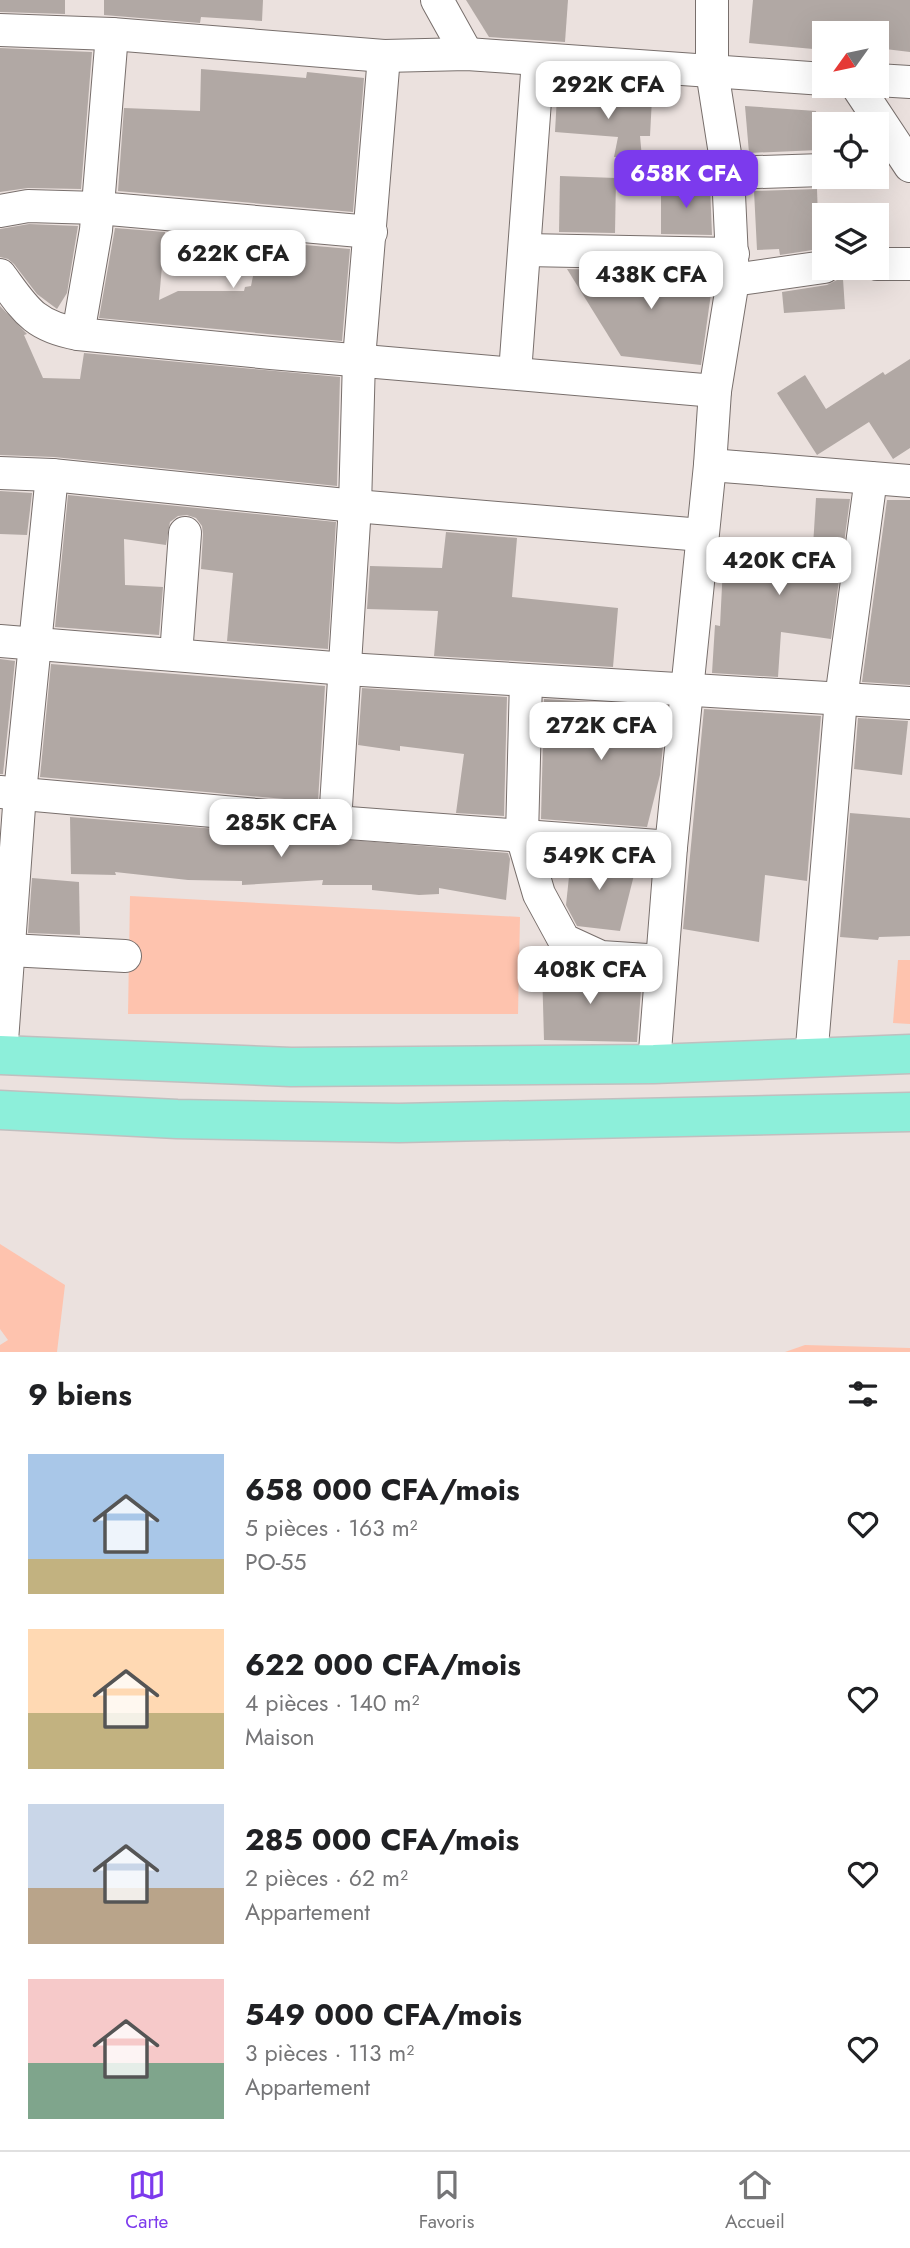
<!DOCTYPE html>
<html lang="fr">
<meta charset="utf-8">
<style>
:root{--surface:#fff;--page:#f6f6f6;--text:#202124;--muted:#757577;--line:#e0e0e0;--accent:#7c3aed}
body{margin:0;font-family:Jost,sans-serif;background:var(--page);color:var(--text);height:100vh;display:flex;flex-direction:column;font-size:26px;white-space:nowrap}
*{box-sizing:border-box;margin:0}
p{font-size:23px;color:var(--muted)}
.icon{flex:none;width:38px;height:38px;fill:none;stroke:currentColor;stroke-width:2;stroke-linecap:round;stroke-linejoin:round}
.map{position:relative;height:1352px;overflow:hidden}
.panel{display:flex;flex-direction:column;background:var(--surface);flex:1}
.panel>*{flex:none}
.needle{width:46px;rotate:237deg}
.fabs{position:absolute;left:812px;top:21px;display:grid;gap:14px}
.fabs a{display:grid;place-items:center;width:77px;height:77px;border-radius:0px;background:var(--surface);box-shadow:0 7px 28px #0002;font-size:35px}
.price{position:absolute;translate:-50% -60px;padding:0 16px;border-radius:14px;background:#fff;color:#222;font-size:23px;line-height:46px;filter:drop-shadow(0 2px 4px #0008)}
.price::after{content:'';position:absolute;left:50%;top:42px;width:21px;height:16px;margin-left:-10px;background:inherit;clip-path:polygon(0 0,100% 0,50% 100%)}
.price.active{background:var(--accent);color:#fff}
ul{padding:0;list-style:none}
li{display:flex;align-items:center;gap:21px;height:175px;padding:0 28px}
li span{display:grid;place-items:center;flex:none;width:196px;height:140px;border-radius:0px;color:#555}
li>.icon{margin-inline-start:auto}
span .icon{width:84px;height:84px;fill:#fffc;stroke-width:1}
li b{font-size:30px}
h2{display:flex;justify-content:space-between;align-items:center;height:84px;padding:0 28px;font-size:30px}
.dock{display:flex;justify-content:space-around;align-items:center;height:98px;border-top:2px solid var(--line);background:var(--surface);font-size:19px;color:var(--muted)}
.dock a{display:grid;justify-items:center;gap:4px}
.dock .active{color:var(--accent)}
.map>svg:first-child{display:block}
.green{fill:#fec3ae}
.building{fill:#b1a8a4}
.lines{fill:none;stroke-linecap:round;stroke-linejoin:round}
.minor-casing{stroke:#786f6c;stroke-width:34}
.major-casing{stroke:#c0bfbf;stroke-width:41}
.minor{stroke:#fff;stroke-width:32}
.major{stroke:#8defda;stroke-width:38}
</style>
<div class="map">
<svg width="910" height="1352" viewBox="0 0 910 1352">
<rect width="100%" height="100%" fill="#ebe1de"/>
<g class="green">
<path d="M130,896L520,917L518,1014H128Z"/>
<path d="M898,960H910V1024L893,1023Z"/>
<path d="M0,1244L65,1285L57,1352H0V1345L8,1340L0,1329Z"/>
<path d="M805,1345L910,1348V1352H785Z"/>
</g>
<g class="building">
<path d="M0,0H65V14L0,12Z"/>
<path d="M104,0H263L262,21L201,17L200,23L104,15Z"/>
<path d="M466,0H568L565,42L489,37Z"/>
<path d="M753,0H910V52L877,48V33H824V50L749,43Z"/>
<path d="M0,48L92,52L81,189L28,188L0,192Z"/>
<path d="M201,69L306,78L307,72L364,78L353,212L118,191L124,108L200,111Z"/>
<path d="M557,96L618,101L619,96L652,98L650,136H640L642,158L614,157L618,137L555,132Z"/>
<path d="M745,106L816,111L819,150L749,153Z"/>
<path d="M560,176L616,178L615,233L559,232Z"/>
<path d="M661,185H710L712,235L661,234Z"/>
<path d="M817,189L819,249L780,255L779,249L757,250L754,191Z"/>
<path d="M29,224L78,226L67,293L57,309L37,294L14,264L8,259L0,257V229Z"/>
<path d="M115,228L165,232L159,300L178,291H244L245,287L251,286L260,241L350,249L342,341L99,318Z"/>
<path d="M567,269L714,272L701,365L621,356Z"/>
<path d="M843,279L845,309L784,313L782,292L827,285L837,280Z"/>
<path d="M0,306L27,334L24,335L43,378L80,379L84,353L340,377L337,486L54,457L0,455Z"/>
<path d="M910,359V448L893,459L869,422L817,455L777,393L805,375L826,409L883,372L885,375Z"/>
<path d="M0,491L32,493L27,535L0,534Z"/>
<path d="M68,495L336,522L328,649L227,641L233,573L201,569L203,534L202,526L196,518L187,515L178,516L170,522L166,545L124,539L125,585L163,587L159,635L55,627Z"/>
<path d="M816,498L850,499L831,639L781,632L778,677L712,673L715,625L720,626L724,546L772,549V558L812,562Z"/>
<path d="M887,500H910V685L862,682Z"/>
<path d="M446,532L517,538L512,597L618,608L613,667L434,656L438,611L367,609L370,566L442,568Z"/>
<path d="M0,659L15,661L3,774H0Z"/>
<path d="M51,664L325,686L318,802L40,777Z"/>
<path d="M362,688L507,697L504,816L456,813L464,754L400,746V751L358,745Z"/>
<path d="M544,699L667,707L660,775L647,827L541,819Z"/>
<path d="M704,709L821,716L807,881L765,875L759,942L683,929Z"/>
<path d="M858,718L908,721L902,775L854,769Z"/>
<path d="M850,813L910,818V936L879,937L878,940L840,937Z"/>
<path d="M70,817L508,853L510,859L506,900L439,888V894L419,895L372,890V885H322L323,880L242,885V881L188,880L115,872L116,875L71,874Z"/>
<path d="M571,858L637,863L620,931L577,926L566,905Z"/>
<path d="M32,878L79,882L80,935L28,933Z"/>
<path d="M578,967L599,975L642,978L637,1042L544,1040L542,968Z"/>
</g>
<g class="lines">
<defs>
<g id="minor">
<path d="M437,0L467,54"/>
<path d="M0,30L112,34L384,56L467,54L824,79"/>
<path d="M877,80L910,82"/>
<path d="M857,86L910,166"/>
<path d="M728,173L823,170"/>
<path d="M0,211L28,206L98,208L371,232"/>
<path d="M525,250L733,254"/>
<path d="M877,264H910"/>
<path d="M0,275C25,309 33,326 78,334L271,353L715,391"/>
<path d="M733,280L824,267"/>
<path d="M78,334L96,230L112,34"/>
<path d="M515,373L538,60"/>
<path d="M710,465L910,481"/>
<path d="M0,473L52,475L355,506L702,535"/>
<path d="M0,641L346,669L910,703"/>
<path d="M176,655L185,533"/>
<path d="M526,680L522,836L539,894L564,940L601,957L662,961"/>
<path d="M0,792L335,822L671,847"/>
<path d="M335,822L355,506L359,359L384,56"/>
<path d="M9,950L125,956"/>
<path d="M1,1055L20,793L52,475"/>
<path d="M811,1059L841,699L871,478"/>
<path d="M654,1064L671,847L710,465L715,391L733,280L728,173L712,71V0"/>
</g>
<g id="major">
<path d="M0,1055L291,1067L654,1064L910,1054"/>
<path d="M0,1110L177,1119L399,1123L910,1112"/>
</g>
</defs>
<use href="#minor" class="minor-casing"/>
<use href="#major" class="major-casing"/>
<use href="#minor" class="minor"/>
<use href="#major" class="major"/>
</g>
</svg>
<div class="fabs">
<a><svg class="needle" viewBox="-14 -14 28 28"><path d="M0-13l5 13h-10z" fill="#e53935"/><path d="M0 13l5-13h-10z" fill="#757577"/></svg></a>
<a><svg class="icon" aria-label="locate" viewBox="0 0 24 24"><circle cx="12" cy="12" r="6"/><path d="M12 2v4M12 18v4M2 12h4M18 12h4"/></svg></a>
<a><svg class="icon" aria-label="layers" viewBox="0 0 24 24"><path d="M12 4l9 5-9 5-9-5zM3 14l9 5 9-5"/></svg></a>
</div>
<b class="price" style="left:608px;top:121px">292K CFA</b>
<b class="price active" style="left:686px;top:210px">658K CFA</b>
<b class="price" style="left:233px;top:290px">622K CFA</b>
<b class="price" style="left:651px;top:311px">438K CFA</b>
<b class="price" style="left:779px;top:597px">420K CFA</b>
<b class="price" style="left:601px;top:762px">272K CFA</b>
<b class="price" style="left:281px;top:859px">285K CFA</b>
<b class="price" style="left:599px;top:892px">549K CFA</b>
<b class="price" style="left:590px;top:1006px">408K CFA</b>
</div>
<section class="panel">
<h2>9 biens<svg class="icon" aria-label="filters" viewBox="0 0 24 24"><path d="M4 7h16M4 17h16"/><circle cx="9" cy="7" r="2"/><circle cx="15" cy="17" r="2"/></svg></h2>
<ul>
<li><span style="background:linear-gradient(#a9c7e8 75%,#c2b280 0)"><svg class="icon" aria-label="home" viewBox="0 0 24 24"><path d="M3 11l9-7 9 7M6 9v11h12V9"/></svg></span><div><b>658 000 CFA/mois</b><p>5 pièces · 163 m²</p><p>PO-55</p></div><svg class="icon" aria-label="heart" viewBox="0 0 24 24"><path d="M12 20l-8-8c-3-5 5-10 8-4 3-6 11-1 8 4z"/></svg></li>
<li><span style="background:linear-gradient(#ffd9b3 60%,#c2b280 0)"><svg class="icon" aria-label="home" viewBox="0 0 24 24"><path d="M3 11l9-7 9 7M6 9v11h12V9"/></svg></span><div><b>622 000 CFA/mois</b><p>4 pièces · 140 m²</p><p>Maison</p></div><svg class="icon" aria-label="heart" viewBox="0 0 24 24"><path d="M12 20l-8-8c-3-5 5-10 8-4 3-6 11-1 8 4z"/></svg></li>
<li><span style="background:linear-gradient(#c9d6e8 60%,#b9a48a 0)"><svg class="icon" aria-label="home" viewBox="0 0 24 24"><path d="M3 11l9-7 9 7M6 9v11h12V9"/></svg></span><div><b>285 000 CFA/mois</b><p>2 pièces · 62 m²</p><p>Appartement</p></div><svg class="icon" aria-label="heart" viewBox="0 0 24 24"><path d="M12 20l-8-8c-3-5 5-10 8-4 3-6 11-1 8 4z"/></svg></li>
<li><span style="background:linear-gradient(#f6c9c9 60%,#7fa58c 0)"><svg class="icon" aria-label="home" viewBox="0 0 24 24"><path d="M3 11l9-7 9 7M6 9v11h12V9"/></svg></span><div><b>549 000 CFA/mois</b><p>3 pièces · 113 m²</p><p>Appartement</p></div><svg class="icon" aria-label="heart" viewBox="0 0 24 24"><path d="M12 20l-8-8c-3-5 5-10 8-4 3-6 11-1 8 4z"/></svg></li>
</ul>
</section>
<nav class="dock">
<a class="active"><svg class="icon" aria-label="map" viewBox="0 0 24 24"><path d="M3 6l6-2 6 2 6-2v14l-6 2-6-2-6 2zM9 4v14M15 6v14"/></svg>Carte</a>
<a><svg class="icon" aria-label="saved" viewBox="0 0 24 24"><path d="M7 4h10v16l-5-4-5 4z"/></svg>Favoris</a>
<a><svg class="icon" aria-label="home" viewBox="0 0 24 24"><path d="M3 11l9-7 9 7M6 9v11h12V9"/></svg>Accueil</a>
</nav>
